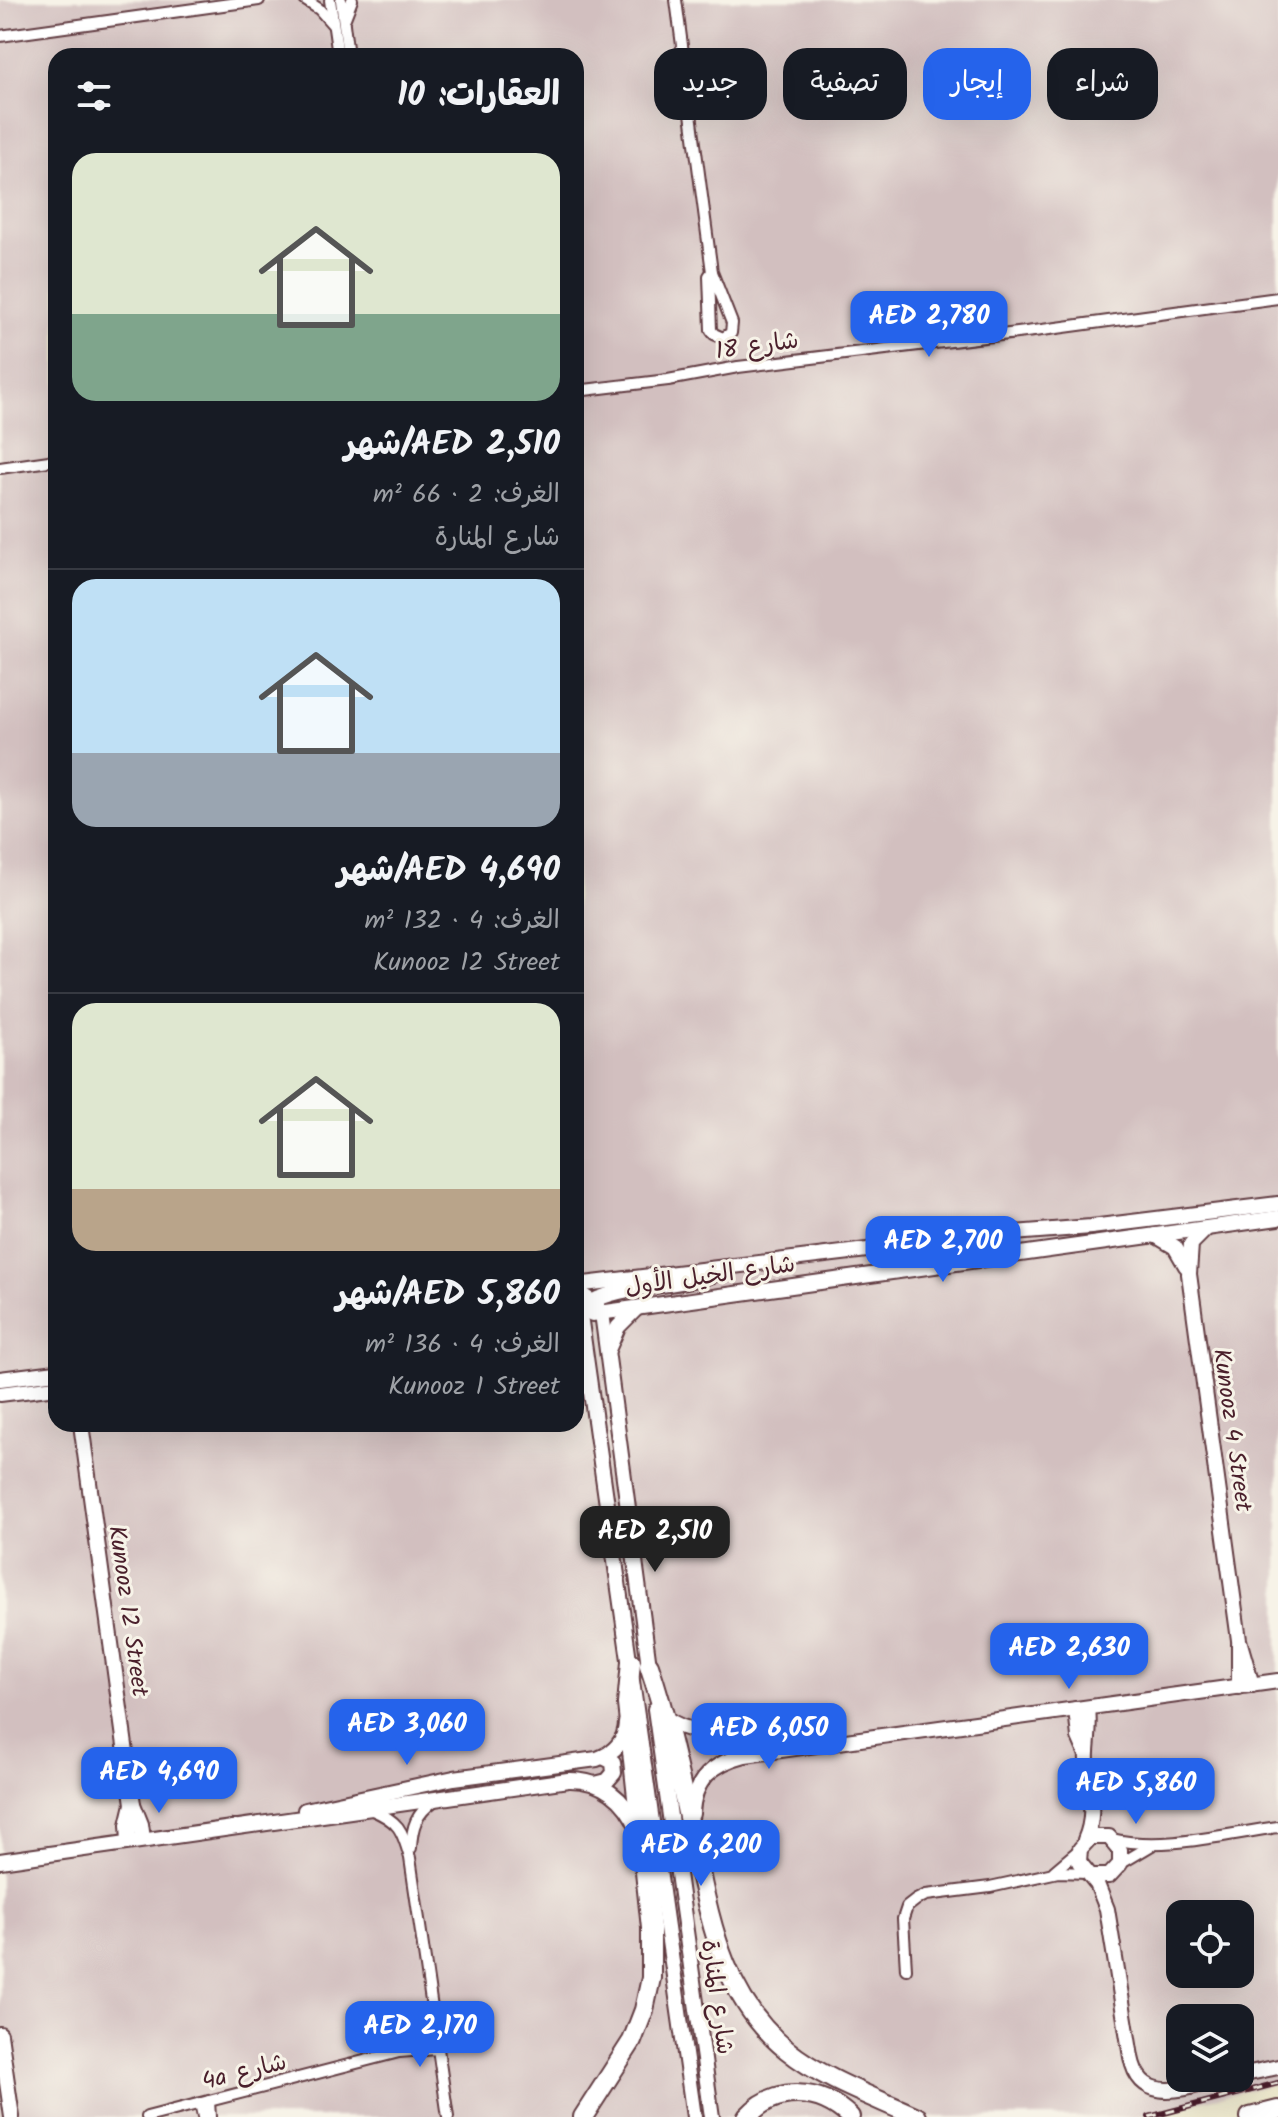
<!DOCTYPE html>
<html lang="ar">
<meta charset="utf-8">
<style>
:root{--surface:#171b24;--page:#242831;--text:#f1f3f6;--muted:#9ea1a6;--line:#363941;--accent:#2563eb}
body{margin:0;font-family:Kalam,"Playpen Sans Arabic",sans-serif;background:var(--page);color:var(--text);direction:rtl;height:100vh;display:flex;flex-direction:column;font-size:30px;white-space:nowrap}
*{box-sizing:border-box;margin:0}
p{font-size:26px;color:var(--muted)}
.icon{flex:none;width:44px;height:44px;fill:none;stroke:currentColor;stroke-width:2;stroke-linecap:round;stroke-linejoin:round}
.map{position:relative;flex:1;overflow:hidden;direction:ltr}
.drawer{position:absolute;left:48px;top:48px;width:536px;height:1384px;display:flex;flex-direction:column;background:var(--surface);border-radius:24px;box-shadow:0 8px 32px #0002;direction:rtl}
.drawer>*{flex:none}
.banner{position:absolute;left:608px;top:48px;width:550px;height:72px;direction:rtl;display:flex;gap:16px}
.controls{position:absolute;left:1166px;top:1900px;display:grid;gap:16px}
.controls a{display:grid;place-items:center;width:88px;height:88px;border-radius:16px;background:var(--surface);box-shadow:0 8px 32px #0002;font-size:40px}
.price{position:absolute;translate:-50% -68px;padding:0 18px;border-radius:16px;background:var(--accent);color:#fff;font-size:26px;line-height:52px;filter:drop-shadow(0 2px 4px #0008)}
.price::after{content:'';position:absolute;left:50%;top:48px;width:24px;height:18px;margin-left:-12px;background:inherit;clip-path:polygon(0 0,100% 0,50% 100%)}
.price.on{background:#222;color:#fff}
ul{padding:0;list-style:none}
li{display:grid;align-content:center;gap:16px;height:424px;padding:0 24px}
li+li{border-top:2px solid var(--line)}
li span{display:grid;place-items:center;height:248px;border-radius:24px;color:#555}
li>.icon{margin-inline-start:auto}
span .icon{width:144px;height:144px;fill:#fffc;stroke-width:1}
li b{font-size:34px}
h2{display:flex;justify-content:space-between;align-items:center;height:96px;padding:0 24px;font-size:34px}
.tag{padding:0 28px;border-radius:24px;background:var(--surface);box-shadow:0 8px 32px #0002;font-size:28px;line-height:72px}
.tag.on{background:var(--accent);color:#fff}
.map>svg:first-child{display:block}
.industrial{fill:#d2bfbf;fill-rule:evenodd}
.lines{fill:none;stroke-linecap:round;stroke-linejoin:round}
.street-casing{stroke:#623d43;stroke-width:14}
.secondary-casing{stroke:#623d43;stroke-width:18}
.highway-casing{stroke:#623d43;stroke-width:22}
.street{stroke:#fff;stroke-width:10}
.secondary{stroke:#fff;stroke-width:14}
.highway{stroke:#fff;stroke-width:18}
.rail-casing{stroke:#4a1f2b;stroke-width:6}
.rail{stroke:#f7f3e8;stroke-width:3;stroke-dasharray:9;stroke-linecap:butt}
.labels{text-anchor:middle;stroke-width:6;stroke-linejoin:round;paint-order:stroke}
.street-label{font-size:24px;fill:#4a1f2b;stroke:#f7f3e8}
</style>
<div class="map">
<svg width="1278" height="2117" viewBox="0 0 1278 2117">
<rect width="100%" height="100%" fill="#f7f3e8"/>
<filter id="ink" filterUnits="userSpaceOnUse"><feTurbulence type="fractalNoise" baseFrequency=".0125" numOctaves="2"/><feDisplacementMap in="SourceGraphic" scale="16" xChannelSelector="R" yChannelSelector="G"/><feConvolveMatrix kernelMatrix="1 2 1 2 8 2 1 2 1" color-interpolation-filters="sRGB"/></filter>
<filter id="wash" filterUnits="userSpaceOnUse"><feTurbulence type="fractalNoise" baseFrequency=".006" numOctaves="4" result="noise"/><feDisplacementMap in="SourceGraphic" scale="32" xChannelSelector="R" yChannelSelector="G"/><feGaussianBlur stdDeviation="1.8" result="paint"/><feColorMatrix in="noise" values="0 0 0 0 0 0 0 0 0 0 0 0 0 0 0 0 0 1.4 0 .05"/><feComposite in="paint" operator="in"/></filter>
<g filter="url(#wash)">
<rect width="100%" height="100%" fill="#ebe6ca"/>
<path class="industrial" d="M0,0H1278V2083L1132,2117H0ZM56,56H576V1424H56ZM1180,1914H1240V1974H1180ZM1180,2018H1240V2078H1180Z"/>
</g>
<g filter="url(#ink)">
<g class="lines">
<defs>
<g id="street">
<path d="M305,0L319,9L333,25"/>
<path d="M330,0L338,56"/>
<path d="M341,0L348,56"/>
<path d="M676,0L712,272"/>
<path d="M345,18L352,0"/>
<path d="M0,36L259,0"/>
<path d="M712,272L732,323L731,333L723,338L714,334L711,330L709,276Z"/>
<path d="M576,391L668,380L738,367L1042,330L1278,298"/>
<path d="M0,468L56,460"/>
<path d="M370,1809C399,1821 402,1829 410,1858L448,2117"/>
<path d="M1112,1839C1163,1851 1226,1834 1278,1827"/>
<path d="M411,1848C412,1826 416,1814 434,1801"/>
<path d="M1120,1864L1152,1845"/>
<path d="M1054,1871L1080,1849"/>
<path d="M906,1969L903,1919L907,1907L916,1900L926,1895L990,1887L1058,1872L1087,1873"/>
<path d="M400,2051L435,2036"/>
<path d="M209,2101L210,2117"/>
<path d="M200,2103L203,2117"/>
<path d="M147,2117L399,2052L437,2049"/>
</g>
<g id="secondary">
<path d="M1207,1228L1191,1244L1189,1274L1239,1640L1252,1685"/>
<path d="M1155,1235L1175,1247L1186,1266"/>
<path d="M576,1285L867,1250L934,1239L1091,1227L1278,1204"/>
<path d="M576,1291L596,1304L602,1313L650,1673"/>
<path d="M587,1305C615,1284 683,1288 721,1272"/>
<path d="M592,1314L1278,1218"/>
<path d="M580,1315L694,2117"/>
<path d="M608,1350L618,1327L636,1309"/>
<path d="M0,1379L56,1372"/>
<path d="M0,1394L56,1387"/>
<path d="M81,1424L133,1804L141,1824L143,1839"/>
<path d="M1239,1687V1644"/>
<path d="M655,1709L712,2117"/>
<path d="M1076,1709L1079,1737L1086,1753"/>
<path d="M664,1717C697,1741 729,1730 767,1731C791,1731 814,1735 837,1737"/>
<path d="M595,1784L607,1781L614,1773L613,1762L603,1757"/>
<path d="M305,1810L454,1778L597,1759C614,1753 625,1742 626,1723"/>
<path d="M692,1814C693,1780 713,1763 745,1755L1278,1681"/>
<path d="M1085,1840C1099,1809 1085,1783 1087,1752C1088,1737 1090,1723 1088,1708"/>
<path d="M129,1841L128,1825L133,1804"/>
<path d="M0,1861L568,1780C601,1779 626,1799 638,1829"/>
<path d="M1092,1876H1109L1120,1864V1850L1109,1837H1091L1080,1849L1079,1862L1097,1884L1107,1909L1131,2057C1141,2109 1190,2086 1226,2078"/>
<path d="M0,2034L12,2117"/>
<path d="M1240,2075L1278,2067"/>
</g>
<g id="highway">
<path d="M649,1665C667,1718 679,1775 691,1831C709,1911 719,1995 787,2050C824,2080 874,2097 917,2117"/>
<path d="M583,2117L632,2041L644,2010L651,1978V1928L627,1704L631,1662"/>
<path d="M747,2117C776,2085 820,2088 850,2117"/>
<path d="M1250,2117L1278,2110"/>
</g>
</defs>
<use href="#street" class="street-casing"/>
<use href="#secondary" class="secondary-casing"/>
<use href="#highway" class="highway-casing"/>
<use href="#street" class="street"/>
<use href="#secondary" class="secondary"/>
<use href="#highway" class="highway"/>
<defs>
<path id="rail" d="M1149,2117L1278,2083"/>
</defs>
<use href="#rail" class="rail-casing"/>
<use href="#rail" class="rail"/>
</g>
</g>
<g class="labels">
<g class="street-label">
<text transform="translate(757 345) rotate(-8)" y="8">شارع 18</text>
<text transform="translate(710 1275) rotate(-8)" y="8">شارع الخيل الأول</text>
<text transform="translate(1233 1430) rotate(82)" y="8">Kunooz 4 Street</text>
<text transform="translate(129 1611) rotate(82)" y="8">Kunooz 12 Street</text>
<text transform="translate(718 1997) rotate(82)" y="8">شارع المنارة</text>
<text transform="translate(244 2071) rotate(-14)" y="8">4a شارع</text>
</g>
</g>
</svg>
<div class="controls">
<a><svg class="icon" aria-label="locate" viewBox="0 0 24 24"><circle cx="12" cy="12" r="6"/><path d="M12 2v4M12 18v4M2 12h4M18 12h4"/></svg></a>
<a><svg class="icon" aria-label="layers" viewBox="0 0 24 24"><path d="M12 4l9 5-9 5-9-5zM3 14l9 5 9-5"/></svg></a>
</div>
<b class="price" style="left:929px;top:359px">AED 2,780</b>
<b class="price" style="left:943px;top:1284px">AED 2,700</b>
<b class="price on" style="left:655px;top:1574px">AED 2,510</b>
<b class="price" style="left:1069px;top:1691px">AED 2,630</b>
<b class="price" style="left:407px;top:1767px">AED 3,060</b>
<b class="price" style="left:769px;top:1771px">AED 6,050</b>
<b class="price" style="left:159px;top:1815px">AED 4,690</b>
<b class="price" style="left:1136px;top:1826px">AED 5,860</b>
<b class="price" style="left:701px;top:1888px">AED 6,200</b>
<b class="price" style="left:420px;top:2069px">AED 2,170</b>
<div class="banner">
<a class="tag">شراء</a>
<a class="tag on">إيجار</a>
<a class="tag">تصفية</a>
<a class="tag">جديد</a>
</div>
<section class="drawer">
<h2>العقارات: 10<svg class="icon" aria-label="filters" viewBox="0 0 24 24"><path d="M4 7h16M4 17h16"/><circle cx="9" cy="7" r="2"/><circle cx="15" cy="17" r="2"/></svg></h2>
<ul>
<li><span style="background:linear-gradient(#dfe7d0 65%,#7fa58c 0)"><svg class="icon" aria-label="home" viewBox="0 0 24 24"><path d="M3 11l9-7 9 7M6 9v11h12V9"/></svg></span><div><b>AED 2,510/شهر</b><p>الغرف: 2 · 66 m²</p><p>شارع المنارة</p></div></li>
<li><span style="background:linear-gradient(#bfe0f5 70%,#9aa5b1 0)"><svg class="icon" aria-label="home" viewBox="0 0 24 24"><path d="M3 11l9-7 9 7M6 9v11h12V9"/></svg></span><div><b>AED 4,690/شهر</b><p>الغرف: 4 · 132 m²</p><p>Kunooz 12 Street</p></div></li>
<li><span style="background:linear-gradient(#dfe7d0 75%,#b9a48a 0)"><svg class="icon" aria-label="home" viewBox="0 0 24 24"><path d="M3 11l9-7 9 7M6 9v11h12V9"/></svg></span><div><b>AED 5,860/شهر</b><p>الغرف: 4 · 136 m²</p><p>Kunooz 1 Street</p></div></li>
</ul>
</section>
</div>
